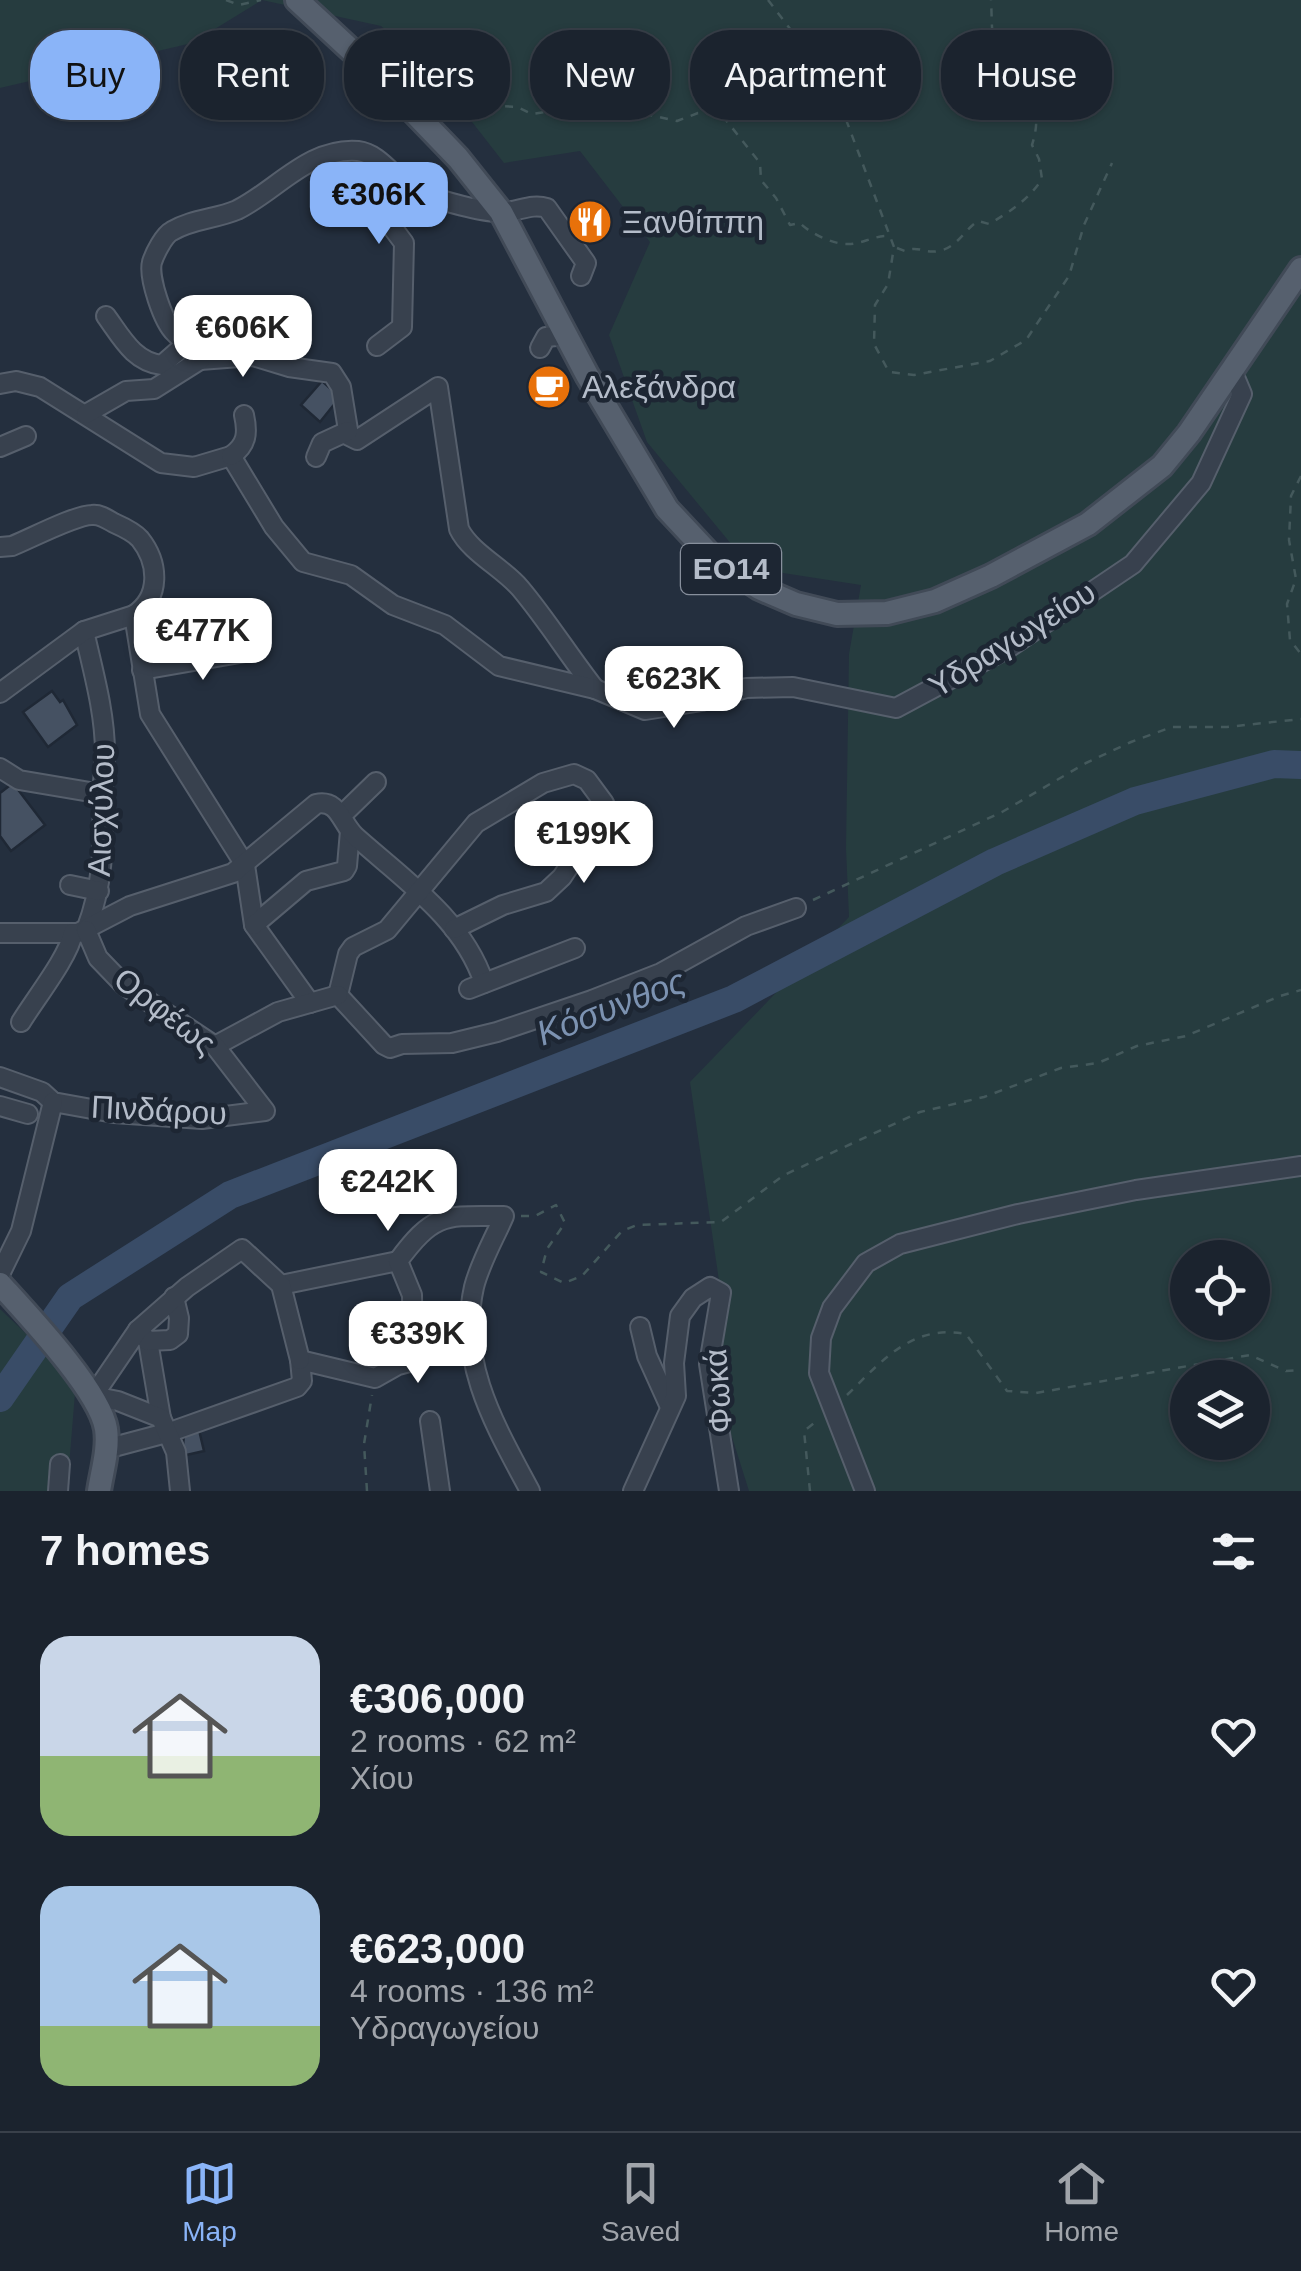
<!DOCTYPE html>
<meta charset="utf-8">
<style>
:root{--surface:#1b232e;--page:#282f3a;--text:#f1f3f6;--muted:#a0a4aa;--line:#39404a;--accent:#8ab4f8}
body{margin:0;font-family:Arial,sans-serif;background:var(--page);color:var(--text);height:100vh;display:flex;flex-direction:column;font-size:38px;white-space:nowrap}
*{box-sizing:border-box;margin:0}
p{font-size:32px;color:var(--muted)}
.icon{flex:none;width:55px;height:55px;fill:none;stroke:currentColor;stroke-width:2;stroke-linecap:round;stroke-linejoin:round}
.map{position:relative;height:1491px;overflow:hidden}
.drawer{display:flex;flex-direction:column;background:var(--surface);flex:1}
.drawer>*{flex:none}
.guide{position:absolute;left:30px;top:30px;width:1242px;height:90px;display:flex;gap:20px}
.tools{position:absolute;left:1170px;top:1240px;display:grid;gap:20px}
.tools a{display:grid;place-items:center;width:100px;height:100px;border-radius:50%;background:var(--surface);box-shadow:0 2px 8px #0004,0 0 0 2px var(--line);font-size:50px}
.price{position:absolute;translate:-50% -85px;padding:0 22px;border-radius:20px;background:#fff;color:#222;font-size:32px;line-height:65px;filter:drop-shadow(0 2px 5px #0008)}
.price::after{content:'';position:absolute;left:50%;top:60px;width:30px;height:22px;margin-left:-15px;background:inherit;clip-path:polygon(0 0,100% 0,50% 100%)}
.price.active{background:var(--accent);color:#111}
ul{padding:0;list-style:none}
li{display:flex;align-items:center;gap:30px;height:250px;padding:0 40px}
li span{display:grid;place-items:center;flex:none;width:280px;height:200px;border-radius:30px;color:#555}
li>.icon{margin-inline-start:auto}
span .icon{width:120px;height:120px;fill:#fffc;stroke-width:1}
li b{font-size:42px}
h2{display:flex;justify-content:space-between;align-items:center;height:120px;padding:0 40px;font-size:42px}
.tag{padding:0 35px;border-radius:40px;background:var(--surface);box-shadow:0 2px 8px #0004,0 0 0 2px var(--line);font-size:35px;line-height:90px}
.tag.active{background:var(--accent);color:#111}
.dock{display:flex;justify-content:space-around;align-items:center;height:140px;border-top:2px solid var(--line);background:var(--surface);font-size:28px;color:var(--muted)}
.dock a{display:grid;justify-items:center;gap:5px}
.dock .active{color:var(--accent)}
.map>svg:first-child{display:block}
.green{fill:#263c3f;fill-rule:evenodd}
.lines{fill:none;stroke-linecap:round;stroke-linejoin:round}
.river{stroke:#394c67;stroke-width:28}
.building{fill:#455162;stroke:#1f2835;stroke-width:2.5}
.minor-casing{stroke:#565f6c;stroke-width:22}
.major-casing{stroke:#414a57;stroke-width:28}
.path{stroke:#44595c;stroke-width:2.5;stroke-dasharray:8 8;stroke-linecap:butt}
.minor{stroke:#38414e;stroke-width:18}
.major{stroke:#56606e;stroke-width:22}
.labels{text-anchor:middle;stroke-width:9;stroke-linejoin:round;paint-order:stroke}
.shield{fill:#1d2633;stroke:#878f9c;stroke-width:2.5}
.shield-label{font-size:30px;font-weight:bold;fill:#b4bcc9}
.poi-label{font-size:32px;fill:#b4bcc9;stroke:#1d2633;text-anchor:start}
.street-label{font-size:32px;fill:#b4bcc9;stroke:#1d2633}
.water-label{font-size:35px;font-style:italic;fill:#7c92b1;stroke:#1d2633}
</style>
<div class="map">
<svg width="1301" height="1491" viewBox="0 0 1301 1491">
<rect width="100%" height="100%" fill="#242f3e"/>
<g class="green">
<path d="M0,0H262L192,43L0,88Z"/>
<path d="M262,0H1301V1491H749L714,1380L724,1315L690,1082L849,917L846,848L849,654L861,585L751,568L647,442L609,335L650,242L580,151L504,163L441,82L381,26ZM1188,1258H1252V1322H1188ZM1188,1378H1252V1442H1188Z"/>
<path d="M0,1309L76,1381L67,1491H0Z"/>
</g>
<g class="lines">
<path class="river" d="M0,1398L70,1297L230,1195L734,999L995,862L1135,801L1274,764L1301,765"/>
</g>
<g class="building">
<path d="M322,381L340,397L320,422L301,405Z"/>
<path d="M52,691L60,702L63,700L77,725L48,747L23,712Z"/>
<path d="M13,783L45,825L11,851L0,836V793Z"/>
<path d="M199,1430L204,1451L182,1456L184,1435Z"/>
</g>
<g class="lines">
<defs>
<g id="minor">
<path d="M106,316C122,338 134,362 162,365L187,343"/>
<path d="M377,346L402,327L404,243L386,219L384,207L390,171"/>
<path d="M540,348L546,337L567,335"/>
<path d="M200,360L253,356L289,367L332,373L341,387L349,436L357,440L438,387L459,529C470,552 503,568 520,588C547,620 569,656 595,689"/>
<path d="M0,384L16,381L40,387L161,463L194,467L231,456L274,527L303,562L351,575L393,605L445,625L499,666L595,689L645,710L702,701L746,688L793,687L896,708L1010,647L1133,564L1201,483L1242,394L1231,368"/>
<path d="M86,414L126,391L154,389L200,360C197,346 184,343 175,333C163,322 148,277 152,262C155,253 164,235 172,231C192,219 216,219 237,210C276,191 309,147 358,151C383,154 397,185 420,193C439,200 483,213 502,212C518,212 531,203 547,208L586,263L581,276"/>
<path d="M0,447L26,436"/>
<path d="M231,456C247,445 248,433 244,415"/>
<path d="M316,457L322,443L348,431"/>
<path d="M0,547L12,546C30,539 75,515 92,515C100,514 107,519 114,523C123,527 134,532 140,539C159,563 161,597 134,615"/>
<path d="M84,631C93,671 105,712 105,753C105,769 102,784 102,800C104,846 103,886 86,930"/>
<path d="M142,670L257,650"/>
<path d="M0,693L84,631L134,615L150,714L245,865L254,925L310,1003"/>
<path d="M0,768L19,780L102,794"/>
<path d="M341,816L376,782"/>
<path d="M70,885L99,891"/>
<path d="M254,925L306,881L344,871L347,866L350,831"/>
<path d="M0,933H78L130,906L233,873L316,804C339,799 341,823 355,836C403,879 463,919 484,983"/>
<path d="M469,989L575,948"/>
<path d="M338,995L348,954L353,947L387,930L476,823L543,783L574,774L587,780L604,803L600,820L562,877L546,892L503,905L454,929"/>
<path d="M338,995L384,1045L390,1048L402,1044L452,1043L497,1032L592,1000L661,973L746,926L796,908"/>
<path d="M21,1022C35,999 69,956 73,933"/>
<path d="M215,1046L278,1012L338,995"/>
<path d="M0,1077L42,1092L53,1102L114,1113L202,1119L265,1111L215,1046L124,985L98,958L86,930"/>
<path d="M0,1106L28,1114"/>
<path d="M0,1274L21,1231L53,1102"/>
<path d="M281,1285L398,1261"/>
<path d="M640,1327L647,1356L670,1407"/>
<path d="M138,1330L148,1341L161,1418"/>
<path d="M148,1341L170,1340L178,1334L179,1318L174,1297"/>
<path d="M430,1421L440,1491"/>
<path d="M106,1449L170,1432L297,1387L302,1381L300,1360L375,1378L398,1365L413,1361L412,1295L398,1261C435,1211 446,1216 504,1216C494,1239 480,1263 474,1287C457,1363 496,1427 530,1491"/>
<path d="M58,1491L60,1464"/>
<path d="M180,1491L176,1452L161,1418L118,1401L93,1396L138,1330L187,1287L242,1249L281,1285L300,1360"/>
<path d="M633,1491L676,1396L674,1363L680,1316L693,1298L710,1287L721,1293L709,1364L729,1491"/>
<path d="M865,1491L819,1373L821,1338L832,1308L866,1263L900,1244L1018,1214L1136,1190L1301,1166"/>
</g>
<g id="major">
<path d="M297,0L379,76L458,158L501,212L587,375L667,509L710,555L759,588L796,604L837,614L887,613L935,601L991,576L1088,524L1162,466L1189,433L1301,269"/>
<path d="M0,1284C28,1315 100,1391 106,1429C109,1449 102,1471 99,1491"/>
</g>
</defs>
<use href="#minor" class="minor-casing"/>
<use href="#major" class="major-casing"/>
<g class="path">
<path d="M226,0L239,5L261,0"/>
<path d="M768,0L833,85L894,247L888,284L875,305L874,344L889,372L914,375L990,361L1026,340L1069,276L1084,225L1112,163"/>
<path d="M445,116H457L468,106L487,105L517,107L532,114L566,109L609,120L637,112L677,121L698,113H710L726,120L760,163L761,180L776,198L790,225L800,223C808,232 832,244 846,244C861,245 874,235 889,236"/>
<path d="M897,248L905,251C918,245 925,254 938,251C957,248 963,231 978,221L989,224C1010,212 1029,199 1042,179L1039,159L1032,145C1049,91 1010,93 995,48C991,34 992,15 991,0"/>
<path d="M1301,476L1291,496L1289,540L1296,579L1287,604L1290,640L1301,654"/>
<path d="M813,900L1002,812L1086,763L1131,742L1172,727H1227L1301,719"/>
<path d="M521,1216H535L556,1205L565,1223L547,1249L541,1272L564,1283L582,1276L622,1231L637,1225L721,1222L784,1175L920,1112L984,1097L1061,1068L1098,1063L1137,1046L1186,1036L1280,996L1301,990"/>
<path d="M847,1395C883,1360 912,1324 966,1334L1007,1391L1036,1393L1250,1355L1286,1371L1301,1370"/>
<path d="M367,1491L364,1444L372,1395"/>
<path d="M810,1491L804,1431L818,1420"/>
</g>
<use href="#minor" class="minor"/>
<use href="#major" class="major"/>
</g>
<defs>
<symbol id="restaurant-disc" viewBox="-11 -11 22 22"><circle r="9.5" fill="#e8710a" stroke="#1d2633"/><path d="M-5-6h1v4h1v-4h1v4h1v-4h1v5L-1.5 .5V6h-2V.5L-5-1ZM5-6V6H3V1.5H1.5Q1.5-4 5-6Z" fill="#fff"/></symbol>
<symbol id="cafe-disc" viewBox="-11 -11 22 22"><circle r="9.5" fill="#e8710a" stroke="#1d2633"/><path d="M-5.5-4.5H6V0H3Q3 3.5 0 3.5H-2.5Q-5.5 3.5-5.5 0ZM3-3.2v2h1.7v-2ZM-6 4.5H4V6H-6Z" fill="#fff"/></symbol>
</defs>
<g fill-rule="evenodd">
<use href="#restaurant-disc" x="565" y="197" width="50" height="50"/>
<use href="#cafe-disc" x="524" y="362" width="50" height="50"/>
</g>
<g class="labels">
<rect class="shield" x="681" y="544" width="100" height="50" rx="8"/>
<g class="shield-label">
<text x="731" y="579">ΕΟ14</text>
</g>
<g class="poi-label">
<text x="622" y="233">Ξανθίππη</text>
<text x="582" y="398">Αλεξάνδρα</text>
</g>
<g class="street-label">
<text transform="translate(1012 639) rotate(-32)" y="11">Υδραγωγείου</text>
<text transform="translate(101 810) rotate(-88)" y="11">Αισχύλου</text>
<text transform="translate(165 1011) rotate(38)" y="11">Ορφέως</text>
<text transform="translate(159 1110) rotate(3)" y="11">Πινδάρου</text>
<text transform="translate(718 1391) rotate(-94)" y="11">Φωκά</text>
</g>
<g class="water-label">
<text transform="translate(611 1007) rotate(-21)" y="12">Κόσυνθος</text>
</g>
</g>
</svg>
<div class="tools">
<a><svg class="icon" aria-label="locate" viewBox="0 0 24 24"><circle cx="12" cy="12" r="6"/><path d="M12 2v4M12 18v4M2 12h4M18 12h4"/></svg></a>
<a><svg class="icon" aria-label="layers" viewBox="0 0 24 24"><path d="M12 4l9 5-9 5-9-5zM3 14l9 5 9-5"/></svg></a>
</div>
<b class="price active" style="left:379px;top:247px">€306K</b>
<b class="price" style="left:243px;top:380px">€606K</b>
<b class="price" style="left:203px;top:683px">€477K</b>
<b class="price" style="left:674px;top:731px">€623K</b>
<b class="price" style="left:584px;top:886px">€199K</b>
<b class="price" style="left:388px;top:1234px">€242K</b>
<b class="price" style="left:418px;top:1386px">€339K</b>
<div class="guide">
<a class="tag active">Buy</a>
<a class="tag">Rent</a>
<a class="tag">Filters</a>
<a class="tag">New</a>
<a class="tag">Apartment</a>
<a class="tag">House</a>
</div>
</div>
<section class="drawer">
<h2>7 homes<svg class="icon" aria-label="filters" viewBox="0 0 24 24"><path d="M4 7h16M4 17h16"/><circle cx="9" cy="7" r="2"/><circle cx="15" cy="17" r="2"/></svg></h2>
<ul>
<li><span style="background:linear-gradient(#c9d6e8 60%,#8fb573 0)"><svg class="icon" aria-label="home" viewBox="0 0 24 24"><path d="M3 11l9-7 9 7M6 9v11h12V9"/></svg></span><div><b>€306,000</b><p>2 rooms · 62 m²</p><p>Χίου</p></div><svg class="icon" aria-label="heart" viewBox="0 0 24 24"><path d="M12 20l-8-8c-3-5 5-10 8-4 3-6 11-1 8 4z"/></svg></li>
<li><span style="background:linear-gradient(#a9c7e8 70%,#8fb573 0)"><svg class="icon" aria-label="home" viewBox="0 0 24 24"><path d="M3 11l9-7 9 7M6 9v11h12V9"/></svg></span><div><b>€623,000</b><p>4 rooms · 136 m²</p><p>Υδραγωγείου</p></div><svg class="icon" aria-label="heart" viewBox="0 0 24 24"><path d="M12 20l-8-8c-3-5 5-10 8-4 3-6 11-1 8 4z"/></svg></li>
</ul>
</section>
<nav class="dock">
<a class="active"><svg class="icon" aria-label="map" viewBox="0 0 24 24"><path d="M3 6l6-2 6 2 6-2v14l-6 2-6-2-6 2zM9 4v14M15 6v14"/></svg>Map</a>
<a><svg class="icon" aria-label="saved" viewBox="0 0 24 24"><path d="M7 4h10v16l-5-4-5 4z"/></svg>Saved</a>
<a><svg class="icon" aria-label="home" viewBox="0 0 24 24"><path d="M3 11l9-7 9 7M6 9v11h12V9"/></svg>Home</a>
</nav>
